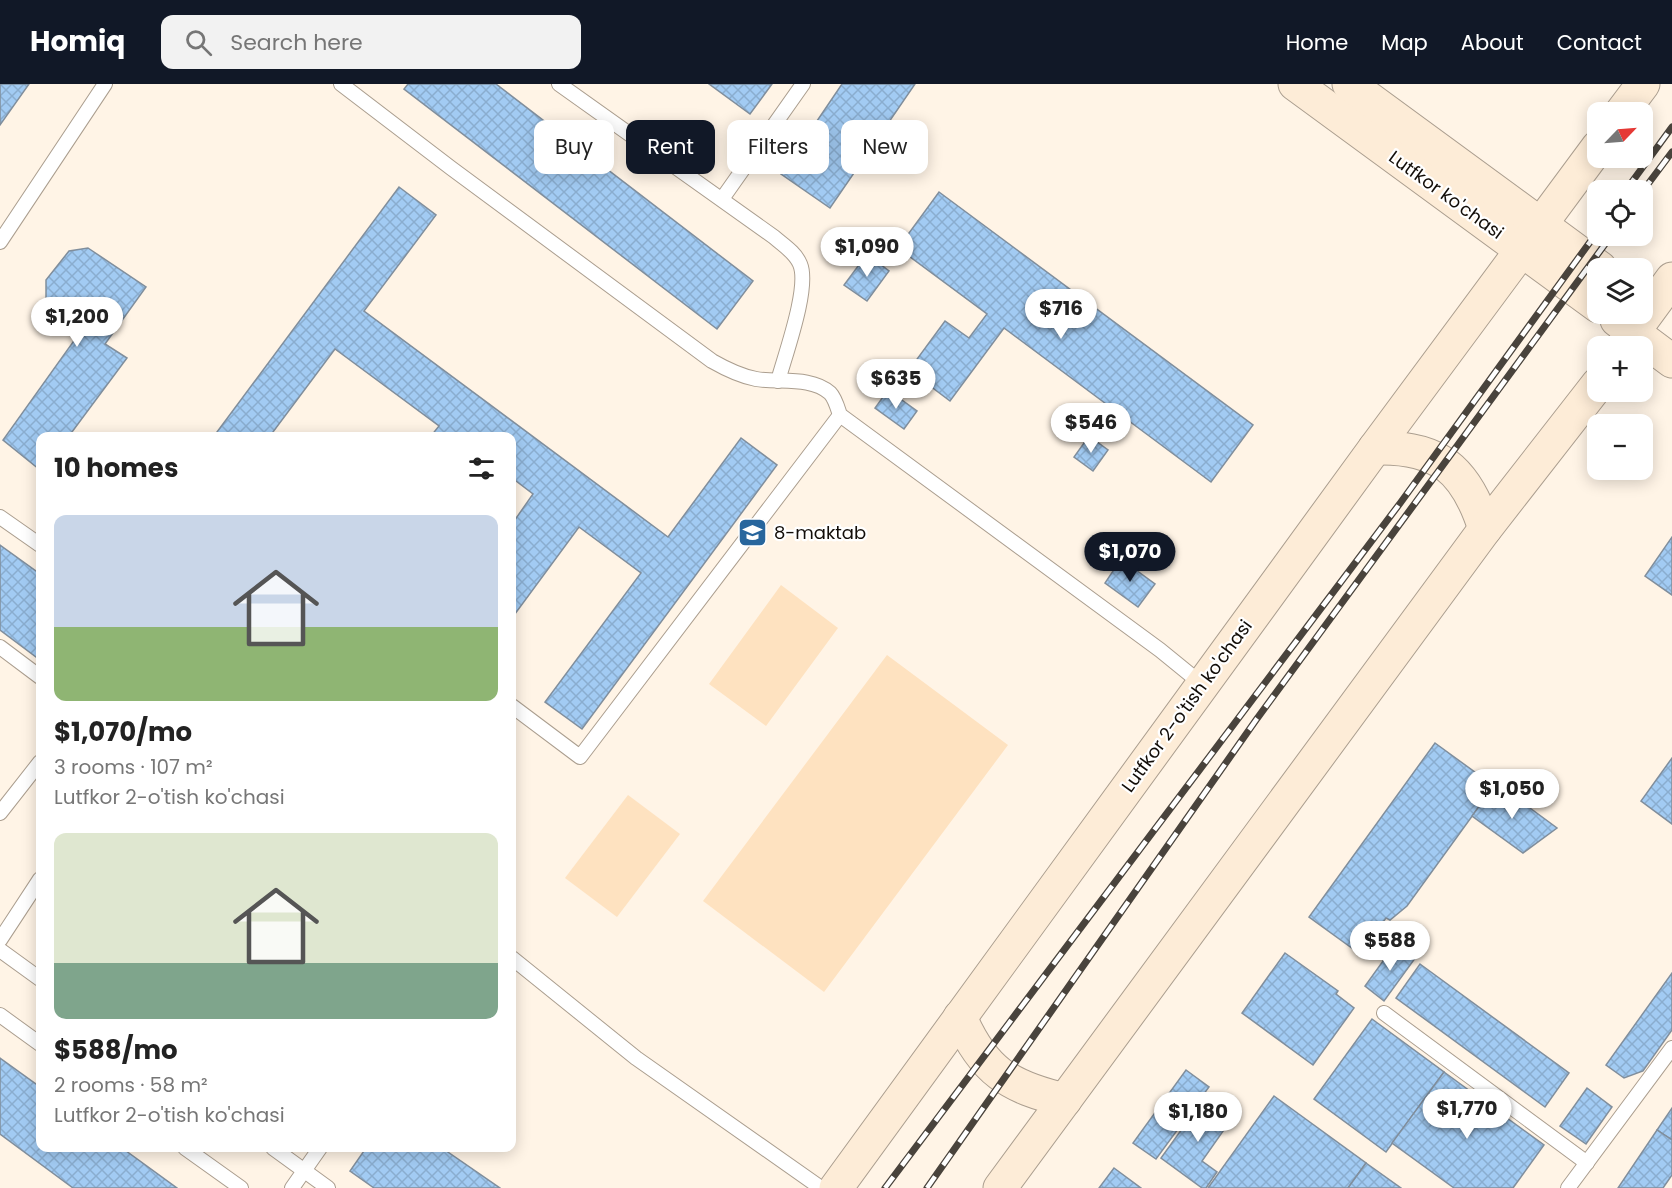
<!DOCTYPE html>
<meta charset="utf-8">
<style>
:root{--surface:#fff;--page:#f2f2f2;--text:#222;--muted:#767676;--accent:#111827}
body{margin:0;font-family:Poppins,sans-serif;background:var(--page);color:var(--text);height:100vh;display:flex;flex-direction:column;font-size:22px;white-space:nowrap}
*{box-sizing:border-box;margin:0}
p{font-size:20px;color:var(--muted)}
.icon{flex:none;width:33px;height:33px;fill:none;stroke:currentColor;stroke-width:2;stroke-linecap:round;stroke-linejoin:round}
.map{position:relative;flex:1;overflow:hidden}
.sheet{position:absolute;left:36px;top:348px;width:480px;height:720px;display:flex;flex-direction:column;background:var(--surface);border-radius:12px;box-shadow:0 3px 15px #0003}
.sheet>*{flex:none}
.banner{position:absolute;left:534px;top:36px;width:570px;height:54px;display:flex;gap:12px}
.needle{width:39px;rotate:65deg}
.buttons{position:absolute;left:1587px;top:18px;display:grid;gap:12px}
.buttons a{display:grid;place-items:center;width:66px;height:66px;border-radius:12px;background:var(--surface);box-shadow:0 3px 15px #0003;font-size:30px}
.price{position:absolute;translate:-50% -51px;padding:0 14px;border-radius:21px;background:#fff;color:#222;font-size:20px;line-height:39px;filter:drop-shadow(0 2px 3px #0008)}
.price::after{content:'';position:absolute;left:50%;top:36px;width:18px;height:14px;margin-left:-9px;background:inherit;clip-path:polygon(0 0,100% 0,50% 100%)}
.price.current{background:var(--accent);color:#fff}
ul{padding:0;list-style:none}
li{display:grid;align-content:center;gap:12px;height:318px;padding:0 18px}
li span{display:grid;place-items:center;height:186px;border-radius:12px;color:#555}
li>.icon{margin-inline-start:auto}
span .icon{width:108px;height:108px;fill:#fffc;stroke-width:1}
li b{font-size:26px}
h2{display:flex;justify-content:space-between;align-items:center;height:72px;padding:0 18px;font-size:26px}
.chip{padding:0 21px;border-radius:12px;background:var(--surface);box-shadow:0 3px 15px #0003;font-size:21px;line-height:54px}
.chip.current{background:var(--accent);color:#fff}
header{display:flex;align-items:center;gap:36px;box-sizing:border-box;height:84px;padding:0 30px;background:var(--accent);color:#fff}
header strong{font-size:28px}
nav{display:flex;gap:33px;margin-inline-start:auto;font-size:21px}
.search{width:420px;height:54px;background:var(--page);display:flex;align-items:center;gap:15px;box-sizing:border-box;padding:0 21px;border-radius:12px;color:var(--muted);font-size:22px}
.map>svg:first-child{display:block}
.grass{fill:#fee2c0}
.building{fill:url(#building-cross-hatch);stroke:#808e9c;stroke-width:1.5}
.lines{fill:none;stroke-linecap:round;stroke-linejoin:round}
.service-casing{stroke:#ab9e8f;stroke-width:16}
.secondary-casing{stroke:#ab9e8f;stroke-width:35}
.service{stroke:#fff;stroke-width:14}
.secondary{stroke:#fdecd7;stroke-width:33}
.rail-casing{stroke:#49433c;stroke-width:7}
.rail{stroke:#fff;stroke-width:4.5;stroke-dasharray:14;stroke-linecap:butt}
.labels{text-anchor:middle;stroke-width:4.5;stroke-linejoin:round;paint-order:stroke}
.street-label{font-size:18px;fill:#120d08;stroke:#fff}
.poi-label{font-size:18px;fill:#120d08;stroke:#fff;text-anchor:start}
</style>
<header>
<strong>Homiq</strong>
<div class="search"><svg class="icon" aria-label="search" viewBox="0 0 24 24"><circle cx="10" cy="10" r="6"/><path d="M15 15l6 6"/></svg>Search here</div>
<nav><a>Home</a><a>Map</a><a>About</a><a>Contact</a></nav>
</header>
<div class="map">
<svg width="1672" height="1104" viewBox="0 0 1672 1104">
<defs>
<pattern id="building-cross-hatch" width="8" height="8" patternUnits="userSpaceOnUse" patternTransform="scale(1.5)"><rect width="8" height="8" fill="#a2cbf3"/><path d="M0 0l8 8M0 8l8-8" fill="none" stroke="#8aadcf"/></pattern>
</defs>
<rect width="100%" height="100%" fill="#fff4e6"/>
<g class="grass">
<path d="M781,501L838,544L766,642L709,600Z"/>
<path d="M887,571L1008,661L824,908L703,817Z"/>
<path d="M628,711L680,750L617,833L565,794Z"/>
</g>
<g class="building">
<path d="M0,0H29L0,41Z"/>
<path d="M408,0H496L753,197L717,245L404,5Z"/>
<path d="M709,0H772L750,30Z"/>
<path d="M842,0H915L830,124L781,90Z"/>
<path d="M399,103L436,131L364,227L668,453L741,354L777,381L582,645L545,618L641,489L579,443L512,534V440L533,410L512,394V352H431L439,342L335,265L270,352H214Z"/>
<path d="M939,108L1253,341L1211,398L1004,244L950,317L909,286L945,237L969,254L987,230L898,164Z"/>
<path d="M88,164L146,203L105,260L127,274L69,352H40V386L3,356L81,247L46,221V196L69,167Z"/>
<path d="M867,170L889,187L867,217L844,201Z"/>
<path d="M888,306L917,327L904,345L875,324Z"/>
<path d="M1089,352L1108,366L1093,387L1074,373Z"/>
<path d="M1672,453V511L1645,492Z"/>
<path d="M0,461L40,490V576L0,546Z"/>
<path d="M1121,475L1155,500L1138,523L1105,499Z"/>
<path d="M1435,659L1494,702L1407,822L1390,836L1386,834L1360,870L1309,833Z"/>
<path d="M1672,674V740L1641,717Z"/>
<path d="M1496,699L1557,744L1523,769L1472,732Z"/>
<path d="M1396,859L1416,873L1384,917L1365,902Z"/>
<path d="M1285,869L1338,907L1336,910L1354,924L1313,981L1242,929Z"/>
<path d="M1420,880L1569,989L1545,1023L1396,914Z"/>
<path d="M1672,889V946L1643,987L1624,994L1606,981Z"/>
<path d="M1372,935L1444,988L1386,1068L1314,1015Z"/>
<path d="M0,974L40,1003V1064H122L177,1104H73L0,1050Z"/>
<path d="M1186,986L1209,1003L1156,1075L1133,1059Z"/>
<path d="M1444,988L1544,1061L1513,1104H1454L1392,1059Z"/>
<path d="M1587,1004L1612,1023L1586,1060L1560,1042Z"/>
<path d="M1274,1012L1366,1079L1348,1104H1208Z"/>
<path d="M1205,1013L1233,1033L1202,1077L1217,1088L1206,1104H1202L1161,1074Z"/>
<path d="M1672,1024V1056L1657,1046Z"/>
<path d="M1657,1046L1672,1056V1091L1663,1104H1618Z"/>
<path d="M366,1064H442L500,1104H374L350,1087Z"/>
<path d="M1366,1079L1401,1104H1348Z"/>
<path d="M1114,1084L1141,1104H1099Z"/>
</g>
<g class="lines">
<defs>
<g id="service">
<path d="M341,0L451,84L712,277C726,285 740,292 756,295C779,299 811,292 830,309C835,314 838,325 840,331L1160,566L1203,601"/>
<path d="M559,0L774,153C783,161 795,168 800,180C810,203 785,271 778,297"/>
<path d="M722,115L803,0"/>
<path d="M0,158L105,0"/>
<path d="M0,433L40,461"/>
<path d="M0,563L40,593"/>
<path d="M512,622L580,673L840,331"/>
<path d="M0,729L40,678"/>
<path d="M0,856L40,795"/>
<path d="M0,866L40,895"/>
<path d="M512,874L636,974L821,1104"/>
<path d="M1384,929L1587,1079"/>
<path d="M0,931L40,960"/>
<path d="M185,1064L241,1104"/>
<path d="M273,1064L328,1104"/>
<path d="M292,1104L320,1064"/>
<path d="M1568,1104L1672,964"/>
</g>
<g id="secondary">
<path d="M1295,0L1598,222"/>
<path d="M1349,0L1600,184"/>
<path d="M1622,28L1643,0"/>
<path d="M1617,236L1672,277"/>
<path d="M1623,262L1672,195"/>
<path d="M1375,364C1438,362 1466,385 1485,445"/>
<path d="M960,933C983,987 1009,1003 1065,1016"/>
<path d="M836,1104L1375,364L1598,63"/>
<path d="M1000,1104L1485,445L1598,300"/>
</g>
</defs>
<use href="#service" class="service-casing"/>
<use href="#secondary" class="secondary-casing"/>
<use href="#service" class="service"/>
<use href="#secondary" class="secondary"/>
<defs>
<g id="rail">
<path d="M1626,106L1672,43"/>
<path d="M1642,108L1672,68"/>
<path d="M885,1104L1401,418L1598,147"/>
<path d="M927,1104L1256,636L1611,152"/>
</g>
</defs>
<use href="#rail" class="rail-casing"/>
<use href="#rail" class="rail"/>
</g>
<defs>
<symbol id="school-square" viewBox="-11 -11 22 22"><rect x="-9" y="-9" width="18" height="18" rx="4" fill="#28669d" stroke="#fff"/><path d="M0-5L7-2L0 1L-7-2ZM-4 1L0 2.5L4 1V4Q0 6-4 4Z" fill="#fff"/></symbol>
</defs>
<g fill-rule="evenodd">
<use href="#school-square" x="736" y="432" width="33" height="33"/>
</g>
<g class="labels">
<g class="street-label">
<text transform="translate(1446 111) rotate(36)" y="6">Lutfkor ko'chasi</text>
<text transform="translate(1187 622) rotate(-54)" y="6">Lutfkor 2-o'tish ko'chasi</text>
</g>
<g class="poi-label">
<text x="774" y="455">8-maktab</text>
</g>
</g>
</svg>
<div class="buttons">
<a><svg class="needle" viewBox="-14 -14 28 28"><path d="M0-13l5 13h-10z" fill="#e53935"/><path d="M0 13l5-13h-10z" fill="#767676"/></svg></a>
<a><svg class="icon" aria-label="locate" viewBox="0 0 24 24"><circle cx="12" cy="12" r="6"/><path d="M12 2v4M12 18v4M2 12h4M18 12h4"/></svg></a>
<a><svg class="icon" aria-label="layers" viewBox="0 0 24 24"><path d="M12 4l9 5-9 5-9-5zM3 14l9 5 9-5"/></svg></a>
<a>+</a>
<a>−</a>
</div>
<b class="price" style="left:867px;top:194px">$1,090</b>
<b class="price" style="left:1061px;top:256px">$716</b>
<b class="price" style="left:77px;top:264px">$1,200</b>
<b class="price" style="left:896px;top:326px">$635</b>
<b class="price" style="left:1091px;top:370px">$546</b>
<b class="price current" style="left:1130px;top:499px">$1,070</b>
<b class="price" style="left:1512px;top:736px">$1,050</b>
<b class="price" style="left:1390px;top:888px">$588</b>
<b class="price" style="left:1467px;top:1056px">$1,770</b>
<b class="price" style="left:1198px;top:1059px">$1,180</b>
<div class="banner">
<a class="chip">Buy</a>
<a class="chip current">Rent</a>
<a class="chip">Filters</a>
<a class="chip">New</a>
</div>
<section class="sheet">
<h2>10 homes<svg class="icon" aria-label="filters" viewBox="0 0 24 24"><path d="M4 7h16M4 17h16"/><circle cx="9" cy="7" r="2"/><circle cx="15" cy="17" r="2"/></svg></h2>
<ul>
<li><span style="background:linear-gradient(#c9d6e8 60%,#8fb573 0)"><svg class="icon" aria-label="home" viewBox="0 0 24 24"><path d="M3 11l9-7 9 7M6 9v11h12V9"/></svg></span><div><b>$1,070/mo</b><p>3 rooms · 107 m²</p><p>Lutfkor 2-o'tish ko'chasi</p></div></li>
<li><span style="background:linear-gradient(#dfe7d0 70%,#7fa58c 0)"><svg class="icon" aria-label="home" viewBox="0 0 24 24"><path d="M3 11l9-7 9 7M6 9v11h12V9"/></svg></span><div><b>$588/mo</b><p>2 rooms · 58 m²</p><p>Lutfkor 2-o'tish ko'chasi</p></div></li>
</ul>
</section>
</div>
